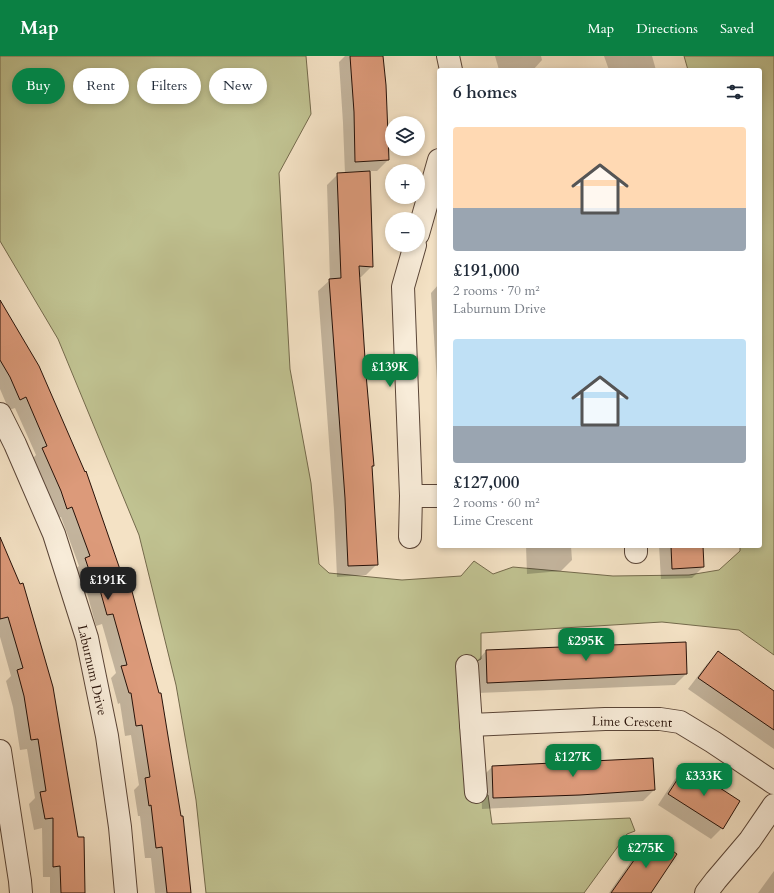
<!DOCTYPE html>
<meta charset="utf-8">
<style>
:root{--surface:#fff;--page:#f6f6f7;--text:#1f2937;--muted:#747a83;--accent:#0b8043}
body{margin:0;font-family:Cardo,serif;background:var(--page);color:var(--text);height:100vh;display:flex;flex-direction:column;font-size:15px;white-space:nowrap}
*{box-sizing:border-box;margin:0}
p{font-size:13px;color:var(--muted)}
.icon{flex:none;width:22px;height:22px;fill:none;stroke:currentColor;stroke-width:2;stroke-linecap:round;stroke-linejoin:round}
.map{position:relative;flex:1;overflow:hidden}
.drawer{position:absolute;left:437px;top:12px;width:325px;height:480px;display:flex;flex-direction:column;background:var(--surface);border-radius:4px;box-shadow:0 2px 6px #0003}
.drawer>*{flex:none}
.banner{position:absolute;left:12px;top:12px;width:365px;height:36px;display:flex;gap:8px}
.tools{position:absolute;left:385px;top:60px;display:grid;gap:8px}
.tools a{display:grid;place-items:center;width:40px;height:40px;border-radius:50%;background:var(--surface);box-shadow:0 2px 6px #0003;font-size:20px}
.price{position:absolute;translate:-50% -34px;padding:0 9px;border-radius:8px;background:var(--accent);color:#fff;font-size:13px;line-height:26px;filter:drop-shadow(0 1px 2px #0008)}
.price::after{content:'';position:absolute;left:50%;top:24px;width:12px;height:9px;margin-left:-6px;background:inherit;clip-path:polygon(0 0,100% 0,50% 100%)}
.price.selected{background:#222;color:#fff}
ul{padding:0;list-style:none}
li{display:grid;align-content:center;gap:8px;height:212px;padding:0 16px}
li span{display:grid;place-items:center;height:124px;border-radius:4px;color:#555}
li>.icon{margin-inline-start:auto}
span .icon{width:72px;height:72px;fill:#fffc;stroke-width:1}
li b{font-size:17px}
h2{display:flex;justify-content:space-between;align-items:center;height:48px;padding:0 16px;font-size:17px}
.chip{padding:0 14px;border-radius:18px;background:var(--surface);box-shadow:0 2px 6px #0003;font-size:14px;line-height:36px}
.chip.selected{background:var(--accent);color:#fff}
header{display:flex;align-items:center;gap:24px;box-sizing:border-box;height:56px;padding:0 20px;background:var(--accent);color:#fff}
header strong{font-size:19px}
nav{display:flex;gap:22px;margin-inline-start:auto;font-size:14px}
.map>svg:first-child{display:block}
.green{fill:#c0c291;stroke:#746a4c}
.shadow{fill:#0003}
.building{fill:#dc9a7a;stroke:#271108}
.lines{fill:none;stroke-linecap:round;stroke-linejoin:round}
.minor-casing{stroke:#5a4537;stroke-width:24}
.minor{stroke:#f8ecd9;stroke-width:22}
.labels{text-anchor:middle;stroke-width:3;stroke-linejoin:round;paint-order:stroke}
.street-label{font-size:13px;fill:#271108;stroke:#f8ecd9}
</style>
<header>
<strong>Map</strong>
<nav><a>Map</a><a>Directions</a><a>Saved</a></nav>
</header>
<div class="map">
<svg width="774" height="837" viewBox="0 0 774 837">
<rect width="100%" height="100%" fill="#f4e2c5"/>
<filter id="stains"><feTurbulence type="fractalNoise" baseFrequency=".005" numOctaves="4"/><feColorMatrix values="0 0 0 0 .2 0 0 0 0 .09 0 0 0 0 .02 0 0 0 .5 -.17"/></filter>
<radialGradient id="worn" r=".72"><stop offset=".6" stop-color="#630" stop-opacity="0"/><stop offset="1" stop-color="#630" stop-opacity=".3"/></radialGradient>
<path class="green" d="M0,0H306L311,58L279,117L290,313L311,427L319,508L329,517L402,524L461,520L474,505L493,518L513,511L613,520L689,519L719,514L740,495V490H760V14H688L684,0H774V599L739,574L662,566L481,577V603L467,610L476,736L488,739L492,768L630,762L635,775L627,778L584,837H206L196,744L176,629L139,479L58,283L0,185Z"/>
<g class="shadow">
<path d="M345,0H382L388,104L377,115H369L372,210L361,221H359L377,508L366,519L337,521L334,454L318,235L330,224L327,129L338,118H345L343,67L339,6Z"/>
<path d="M495,0H541L542,4L533,14H499Z"/>
<path d="M604,0H652L656,14H609Z"/>
<path d="M439,228V355L431,237Z"/>
<path d="M0,245L84,417L190,837H155L151,802H145L140,760H138L134,734L139,729L131,679L125,680L120,647L118,648L111,622L116,617L102,568L96,570L87,537L83,539L74,514L79,510L61,461L56,463L31,404L36,399L15,352L9,354L0,333Z"/>
<path d="M0,483L84,837H50V821H43L42,772L34,774L29,748L35,742L27,693L20,694L13,651L6,625L11,620L0,581Z"/>
<path d="M526,490H571L572,504L561,515L527,518Z"/>
<path d="M659,490H702L703,511L692,522L661,523Z"/>
<path d="M486,595L686,618L675,629L477,637L476,606Z"/>
<path d="M718,597L774,636V693L688,633L707,608Z"/>
<path d="M652,703L654,734L643,745L482,753L481,722L492,711Z"/>
<path d="M686,712L722,772L711,783L658,749L675,723Z"/>
<path d="M651,781L649,837H609L640,792Z"/>
<path d="M774,815V837H758Z"/>
</g>
<g class="building">
<path d="M350,0H383L386,29L389,104L355,106L354,56Z"/>
<path d="M370,115L373,211L359,210L366,318L374,410H372L378,509L348,510L345,442L329,223L341,222L337,117Z"/>
<path d="M0,244L39,310L85,416L86,415L124,525L129,524L159,637H161L181,760H183L191,837H167L162,791L156,792L151,749L149,750L145,722L150,721L142,669L136,670L131,637H129L121,610L127,609L120,583L113,558L107,559L98,527L94,529L85,502L90,500L72,451L67,453L61,435L42,392L47,390L26,341L20,344L10,321L0,304Z"/>
<path d="M0,481L20,528L23,527L53,631L78,781H84L85,837H61L60,810L53,811V762L45,763L40,736L46,735L38,683L31,684L24,640L17,614L23,612L8,561L0,563Z"/>
<path d="M671,490H703L704,511L672,513Z"/>
<path d="M686,586L687,618L487,627L486,594Z"/>
<path d="M718,595L774,635V674L698,622Z"/>
<path d="M653,702L655,734L580,739L493,742L492,710Z"/>
<path d="M686,710L740,745L723,773L668,738Z"/>
<path d="M651,780L677,798L651,837H611Z"/>
</g>
<g class="lines">
<defs>
<g id="minor">
<path d="M448,0L451,14"/>
<path d="M418,178L439,104"/>
<path d="M0,358L15,388L54,478L87,582L107,680L120,771L126,837"/>
<path d="M411,440H439"/>
<path d="M410,481L411,440L403,231L415,189"/>
<path d="M636,490V496"/>
<path d="M467,610L471,669L605,663H660L680,666L713,686L774,727"/>
<path d="M471,669L476,736"/>
<path d="M0,695L20,825L21,837"/>
<path d="M706,837L716,824L750,784L774,749"/>
</g>
</defs>
<use href="#minor" class="minor-casing"/>
<use href="#minor" class="minor"/>
</g>
<g class="labels">
<g class="street-label">
<text transform="translate(93 614) rotate(77)" y="5">Laburnum Drive</text>
<text transform="translate(632 665) rotate(1)" y="5">Lime Crescent</text>
</g>
</g>
<rect width="100%" height="100%" filter="url(#stains)"/>
<rect width="100%" height="100%" fill="url(#worn)"/>
</svg>
<div class="tools">
<a><svg class="icon" aria-label="layers" viewBox="0 0 24 24"><path d="M12 4l9 5-9 5-9-5zM3 14l9 5 9-5"/></svg></a>
<a>+</a>
<a>−</a>
</div>
<b class="price" style="left:390px;top:332px">£139K</b>
<b class="price selected" style="left:108px;top:545px">£191K</b>
<b class="price" style="left:586px;top:606px">£295K</b>
<b class="price" style="left:573px;top:722px">£127K</b>
<b class="price" style="left:704px;top:741px">£333K</b>
<b class="price" style="left:646px;top:813px">£275K</b>
<div class="banner">
<a class="chip selected">Buy</a>
<a class="chip">Rent</a>
<a class="chip">Filters</a>
<a class="chip">New</a>
</div>
<section class="drawer">
<h2>6 homes<svg class="icon" aria-label="filters" viewBox="0 0 24 24"><path d="M4 7h16M4 17h16"/><circle cx="9" cy="7" r="2"/><circle cx="15" cy="17" r="2"/></svg></h2>
<ul>
<li><span style="background:linear-gradient(#ffd9b3 65%,#9aa5b1 0)"><svg class="icon" aria-label="home" viewBox="0 0 24 24"><path d="M3 11l9-7 9 7M6 9v11h12V9"/></svg></span><div><b>£191,000</b><p>2 rooms · 70 m²</p><p>Laburnum Drive</p></div></li>
<li><span style="background:linear-gradient(#bfe0f5 70%,#9aa5b1 0)"><svg class="icon" aria-label="home" viewBox="0 0 24 24"><path d="M3 11l9-7 9 7M6 9v11h12V9"/></svg></span><div><b>£127,000</b><p>2 rooms · 60 m²</p><p>Lime Crescent</p></div></li>
</ul>
</section>
</div>
